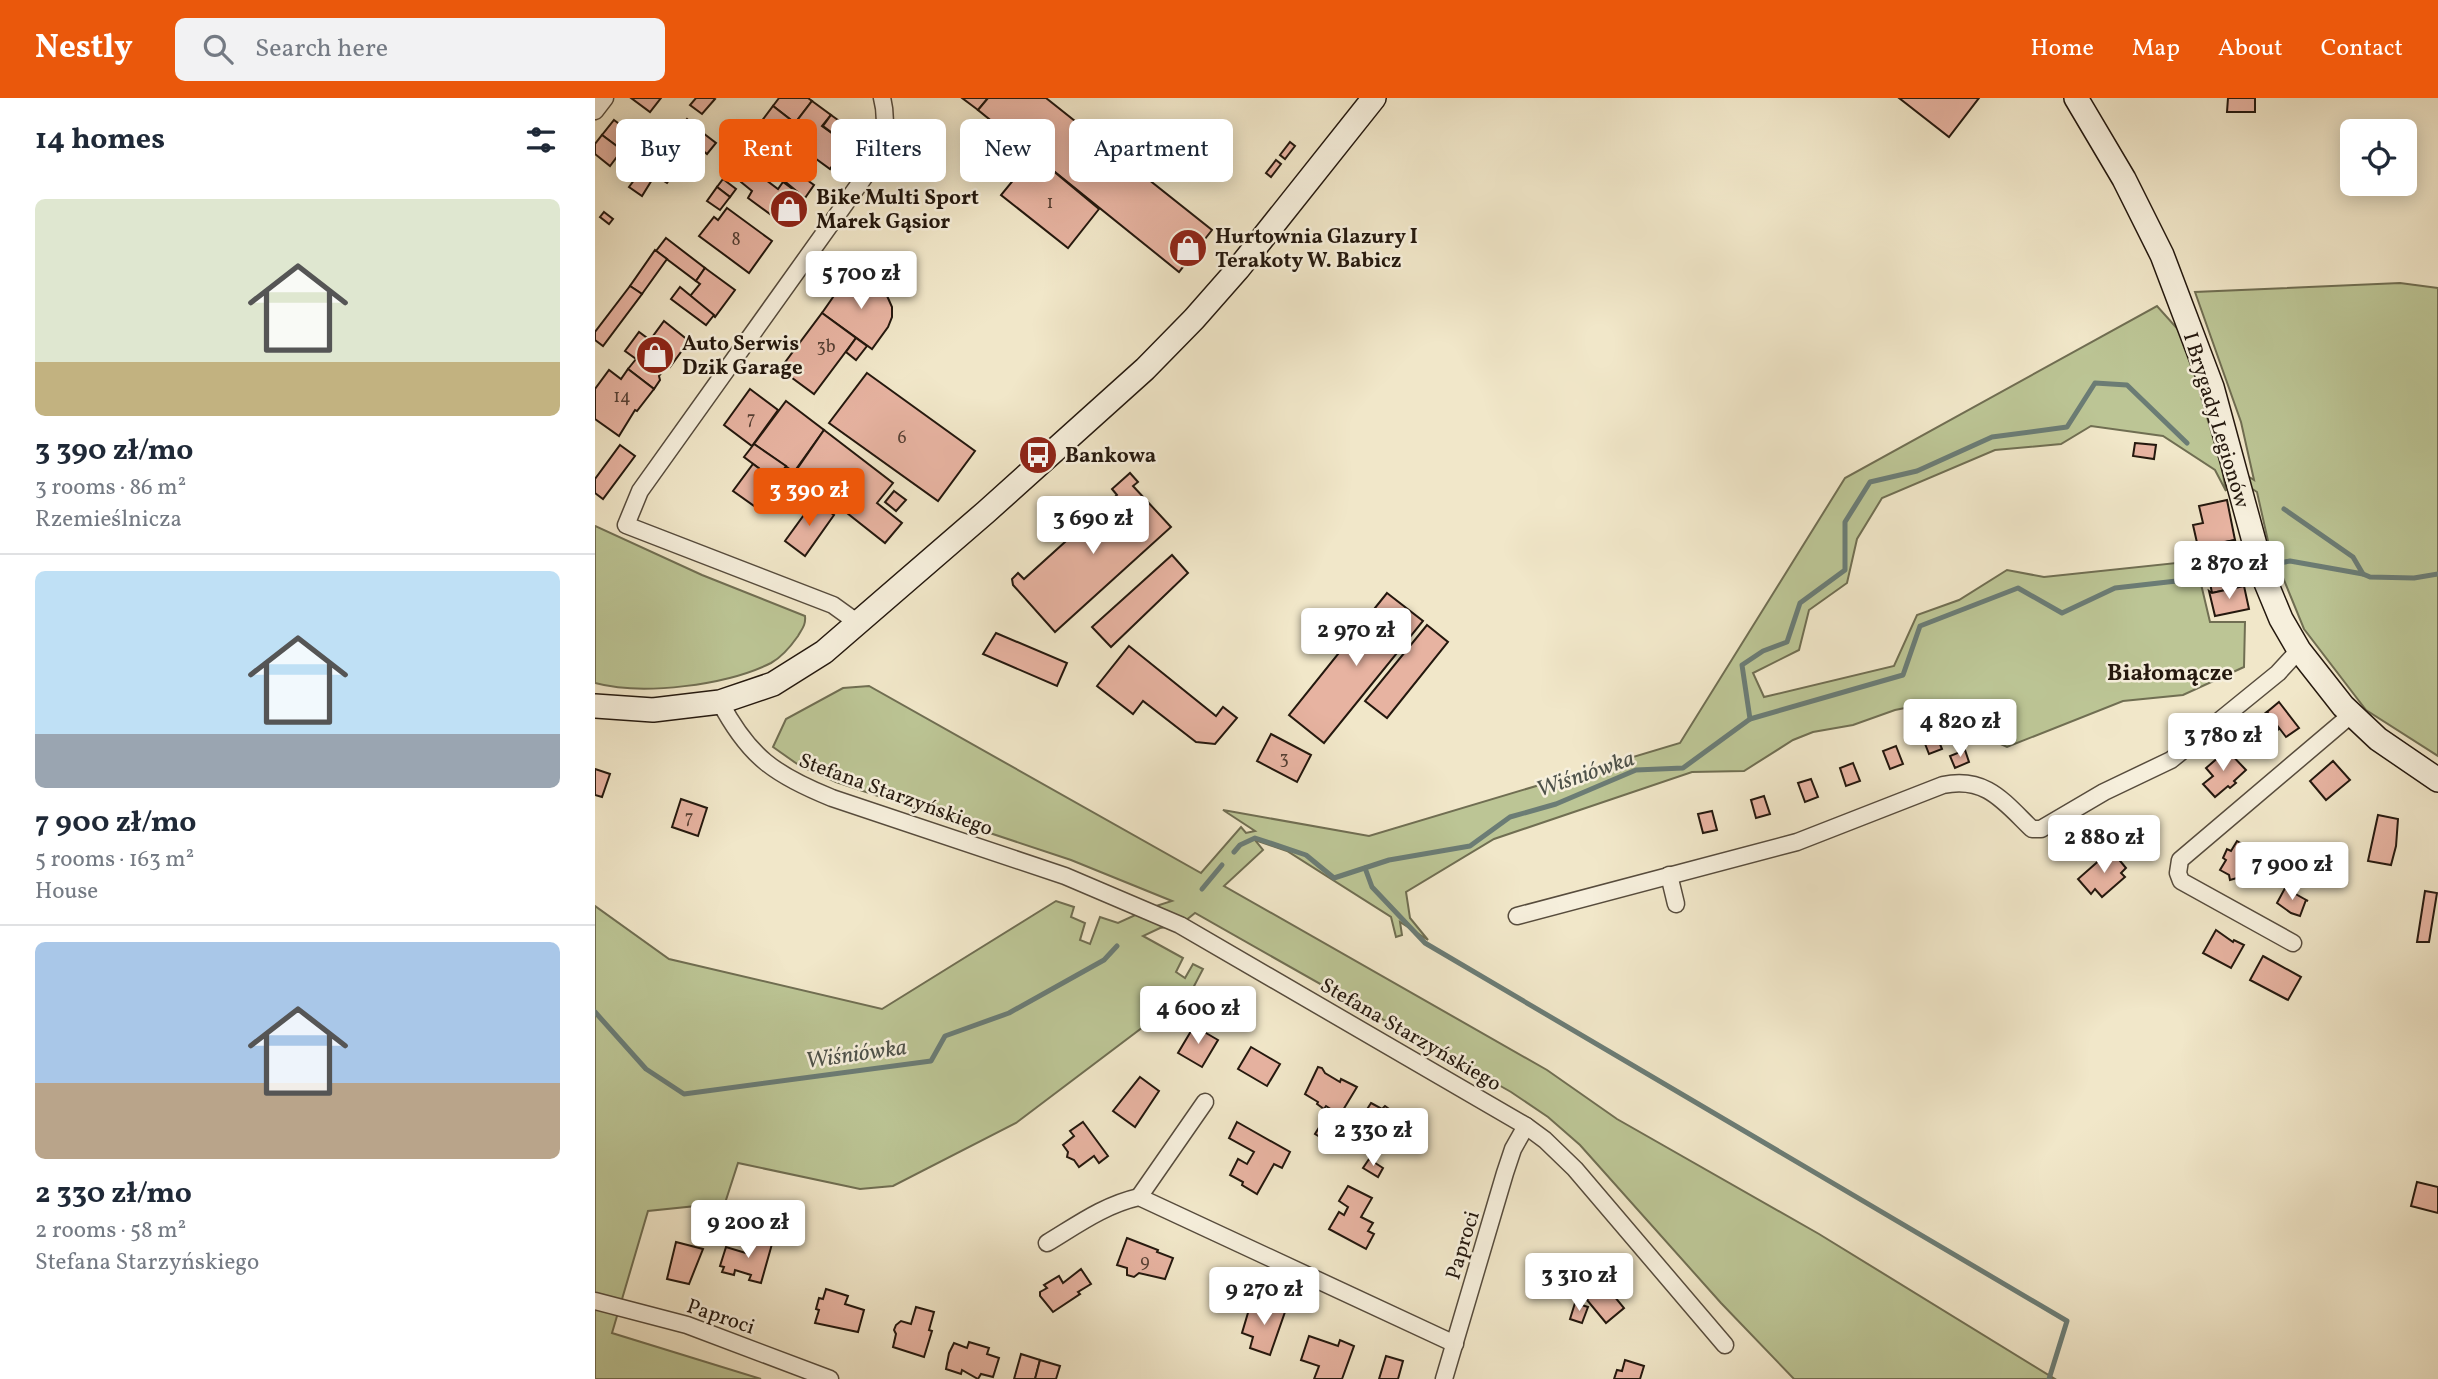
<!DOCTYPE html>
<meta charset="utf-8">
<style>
:root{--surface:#fff;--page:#f2f2f3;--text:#1f2937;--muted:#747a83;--line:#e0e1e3;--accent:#ea580c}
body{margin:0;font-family:Vollkorn,serif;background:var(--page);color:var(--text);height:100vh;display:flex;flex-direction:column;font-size:26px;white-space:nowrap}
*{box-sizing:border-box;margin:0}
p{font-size:23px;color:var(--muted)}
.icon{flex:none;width:38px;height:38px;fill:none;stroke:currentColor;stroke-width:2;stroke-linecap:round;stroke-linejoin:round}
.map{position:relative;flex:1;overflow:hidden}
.panel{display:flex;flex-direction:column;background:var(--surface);width:595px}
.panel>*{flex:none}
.hud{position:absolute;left:21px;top:21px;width:665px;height:63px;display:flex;gap:14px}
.fabs{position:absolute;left:1745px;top:21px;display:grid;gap:14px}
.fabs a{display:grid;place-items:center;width:77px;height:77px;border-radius:10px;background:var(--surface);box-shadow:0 4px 18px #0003;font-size:35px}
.price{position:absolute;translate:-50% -60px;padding:0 16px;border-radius:7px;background:#fff;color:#222;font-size:23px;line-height:46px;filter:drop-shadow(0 2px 4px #0008)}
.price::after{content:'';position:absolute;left:50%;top:42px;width:21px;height:16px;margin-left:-10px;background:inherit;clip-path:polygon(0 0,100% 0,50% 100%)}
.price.on{background:var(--accent);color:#fff}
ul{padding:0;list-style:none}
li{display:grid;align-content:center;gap:14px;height:371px;padding:0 35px}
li+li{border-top:2px solid var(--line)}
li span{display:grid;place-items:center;height:217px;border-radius:10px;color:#555}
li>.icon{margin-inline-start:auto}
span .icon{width:126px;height:126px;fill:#fffc;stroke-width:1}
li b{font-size:30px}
h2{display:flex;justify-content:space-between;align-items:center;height:84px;padding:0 35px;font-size:30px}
.chip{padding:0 24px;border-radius:10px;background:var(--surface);box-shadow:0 4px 18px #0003;font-size:24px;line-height:63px}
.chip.on{background:var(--accent);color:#fff}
header{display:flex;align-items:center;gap:42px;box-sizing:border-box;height:98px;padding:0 35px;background:var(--accent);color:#fff}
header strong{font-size:33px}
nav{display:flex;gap:38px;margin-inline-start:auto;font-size:24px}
.search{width:490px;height:63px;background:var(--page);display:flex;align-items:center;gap:18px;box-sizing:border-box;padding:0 24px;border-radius:10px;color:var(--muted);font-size:26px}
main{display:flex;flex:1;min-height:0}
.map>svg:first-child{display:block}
.green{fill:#bcc595;stroke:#706e52;stroke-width:2}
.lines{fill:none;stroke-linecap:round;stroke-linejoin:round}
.stream{stroke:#6b7c75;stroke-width:5}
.building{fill:#e7b3a1;stroke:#24180e;stroke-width:2}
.street-casing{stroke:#574c3d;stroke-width:19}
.secondary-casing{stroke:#24180e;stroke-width:26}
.street{stroke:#f6efdc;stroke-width:16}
.secondary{stroke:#f6efdc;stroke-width:23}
.labels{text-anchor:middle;stroke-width:5;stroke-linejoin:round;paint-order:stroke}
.number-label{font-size:18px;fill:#553f33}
.poi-label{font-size:21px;font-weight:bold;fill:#24180e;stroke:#f6efdc;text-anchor:start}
.street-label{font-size:21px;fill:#24180e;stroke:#f6efdc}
.neighbourhood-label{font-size:23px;font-weight:bold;fill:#24180e;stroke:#f6efdc}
.water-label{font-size:23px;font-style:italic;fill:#4e524a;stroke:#f6efdc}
</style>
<header>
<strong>Nestly</strong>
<div class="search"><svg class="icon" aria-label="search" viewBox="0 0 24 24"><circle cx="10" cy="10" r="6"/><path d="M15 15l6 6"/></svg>Search here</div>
<nav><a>Home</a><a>Map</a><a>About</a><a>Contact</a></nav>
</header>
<main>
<section class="panel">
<h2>14 homes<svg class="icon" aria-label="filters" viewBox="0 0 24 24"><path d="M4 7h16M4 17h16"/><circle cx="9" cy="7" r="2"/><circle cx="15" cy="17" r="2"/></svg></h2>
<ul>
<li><span style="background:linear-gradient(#dfe7d0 75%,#c2b280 0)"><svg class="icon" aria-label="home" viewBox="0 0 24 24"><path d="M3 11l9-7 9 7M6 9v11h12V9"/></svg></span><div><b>3 390 zł/mo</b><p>3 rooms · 86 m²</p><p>Rzemieślnicza</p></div></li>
<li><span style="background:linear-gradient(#bfe0f5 75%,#9aa5b1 0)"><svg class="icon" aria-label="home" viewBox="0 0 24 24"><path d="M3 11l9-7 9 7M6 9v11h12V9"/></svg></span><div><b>7 900 zł/mo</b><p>5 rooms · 163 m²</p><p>House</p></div></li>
<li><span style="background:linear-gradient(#a9c7e8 65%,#b9a48a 0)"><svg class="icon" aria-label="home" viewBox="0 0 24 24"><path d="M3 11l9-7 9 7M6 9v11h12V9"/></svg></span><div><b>2 330 zł/mo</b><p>2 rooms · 58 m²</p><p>Stefana Starzyńskiego</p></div></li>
</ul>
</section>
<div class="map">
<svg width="1843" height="1281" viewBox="0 0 1843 1281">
<rect width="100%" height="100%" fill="#f1e7c9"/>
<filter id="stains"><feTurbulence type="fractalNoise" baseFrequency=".00286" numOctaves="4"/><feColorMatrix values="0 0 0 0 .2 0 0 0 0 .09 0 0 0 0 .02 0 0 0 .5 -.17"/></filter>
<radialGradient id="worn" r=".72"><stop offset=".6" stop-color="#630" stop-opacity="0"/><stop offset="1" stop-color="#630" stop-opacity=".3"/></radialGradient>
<g class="green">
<path d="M1805,185L1843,190V658L1771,612L1709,531L1673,443L1662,394L1627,371L1631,393L1620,372L1568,338L1496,328L1466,346L1400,352L1287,400L1262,441L1252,485L1214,512L1204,552L1158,575L1169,599L1299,568L1322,517L1364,502L1412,472L1449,479L1600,463L1603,475L1675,459L1679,472L1606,486L1615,524H1650L1649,569L1588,597L1528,603L1412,649L1363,627L1340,604L1300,612L1258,627L1218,634L1198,642L1149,673L1097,674L899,741L811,794L815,820L833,842L805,824L807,837L801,839L796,819L692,753L660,742L668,752L629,788L952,972L1022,1021L1224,1136L1460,1281H1199L1126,1205L985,1047L953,1019L916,994L600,815L585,827L565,830L548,838L588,860L581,874L590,880L598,866L608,871L597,892L421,1025L298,1088L265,1091L143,1065L130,1105L53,1113L17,1235L166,1281H0V808L74,861L287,911L461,803L479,809L476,819L490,825L485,842L495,846L505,819L523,825L558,809L577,803L476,762L241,684L205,668L178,649L191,621L248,590L274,588L606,775L646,729L651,735L660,733L628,712L774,738L1085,645L1250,380L1562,208L1588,237L1624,360L1659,382L1646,324L1600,194Z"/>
<path d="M0,428L107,477L210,518C211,527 207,531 203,538C196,548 187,559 176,565C132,587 48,598 0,585Z"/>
</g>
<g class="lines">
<g class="stream">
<path d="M1689,411L1758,459L1768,476L1775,479L1819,480L1843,476"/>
<path d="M1680,466L1695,463L1768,476"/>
<path d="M1155,621L1308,577L1325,528L1423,490L1467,515L1520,490L1608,480"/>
<path d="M639,754L645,747L660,740L711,757L739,780L794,762L875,748L915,719L961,706L1041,672L1088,670L1155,621L1147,567L1168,553L1192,544L1205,505L1250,472V424L1275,384L1322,373L1397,339L1472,329L1500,285L1532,287L1592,345"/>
<path d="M770,770L777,789L830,845L1472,1223L1454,1281"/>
<path d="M607,791L627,767"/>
<path d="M0,914L51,971L89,996L336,963L350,938L414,915L509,862L522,848"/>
</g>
</g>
<g class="building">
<path d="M36,0H66L55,14Z"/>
<path d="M101,0H118L120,1L107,16L95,7Z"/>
<path d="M184,0H213L217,3L200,25L178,8Z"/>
<path d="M367,0H393L383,12Z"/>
<path d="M393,0H451L617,132L584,174L383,12Z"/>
<path d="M1304,0H1384L1354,39Z"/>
<path d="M1633,0H1660V14H1632Z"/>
<path d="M217,3L236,17L227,28L252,46L235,71L191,39L189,41L166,24L178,8L200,25Z"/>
<path d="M236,17L261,35L252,46L228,28Z"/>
<path d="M92,21L108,35L100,46L83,32Z"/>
<path d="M19,22L39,37L27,52L7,37Z"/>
<path d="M108,35L121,45L112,56L100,46Z"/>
<path d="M7,37L27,52L15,68L0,56V46Z"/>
<path d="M695,44L700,48L690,61L685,57Z"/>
<path d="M439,57L504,111L473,150L406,97Z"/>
<path d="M681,62L686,66L676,79L671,75Z"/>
<path d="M190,66L219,87L210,100L182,77Z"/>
<path d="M74,67L81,72L72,85L64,80Z"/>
<path d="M49,69L60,77L47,98L34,89Z"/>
<path d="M155,70L183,91L188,84L210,100L190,127L153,100L157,93L146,84Z"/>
<path d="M128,81L141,91L135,99L122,89Z"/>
<path d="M122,89L135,99L125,112L112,103Z"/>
<path d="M132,110L177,143L154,175L104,138L119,119L123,122Z"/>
<path d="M9,114L18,121L14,126L5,119Z"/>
<path d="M71,140L110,170L101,183L61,153Z"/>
<path d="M60,152L72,161L47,196L35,188Z"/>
<path d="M110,170L140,192L120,219L95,198L105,186L101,183Z"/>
<path d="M260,182L280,184L289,191L297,209V219L293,229L277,251L227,215L243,192Z"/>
<path d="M35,188L47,196L8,248L0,242V234Z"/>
<path d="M85,189L119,217L111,227L76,201Z"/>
<path d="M227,215L261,240L219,296L185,271Z"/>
<path d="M69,223L94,243L75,269L72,268L64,278L65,282L59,291L33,271L41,261L30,253L44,234L55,242Z"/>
<path d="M261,240L272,248L261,262L251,254Z"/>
<path d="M33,271L59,291L42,313L40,312L24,338L0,321V291L14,272L26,281Z"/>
<path d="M272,275L380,353L343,403L234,325Z"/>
<path d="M155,291L183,312L157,348L129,327Z"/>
<path d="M191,303L229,332L199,374L159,346Z"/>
<path d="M229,332L298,385L282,405L307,425L290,445L200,374Z"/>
<path d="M1540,345L1561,347L1559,361L1538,358Z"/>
<path d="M159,346L191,368L181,383L149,359Z"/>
<path d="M25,347L40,358L8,401L0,395V381Z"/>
<path d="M158,366L181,383L162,410L138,393Z"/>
<path d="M535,375L543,384L538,388L576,429L460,534L418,487L417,481L423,475L429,481L522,397L517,391Z"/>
<path d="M299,393L311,402L301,413L290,404Z"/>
<path d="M1632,402L1640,442L1603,449L1598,427L1608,425L1604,408Z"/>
<path d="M219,403L239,417L210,458L190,443Z"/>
<path d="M1640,442L1649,488L1617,495L1608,449Z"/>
<path d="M577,457L593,475L516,549L497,529Z"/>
<path d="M1649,488L1654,511L1620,518L1614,493L1617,495Z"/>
<path d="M792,495L828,523L729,645L694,617Z"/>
<path d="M832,527L853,544L792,620L770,603Z"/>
<path d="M401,535L472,565L462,588L388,556Z"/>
<path d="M534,548L621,618L628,609L642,620L620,646L601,644L548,603L538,616L502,588Z"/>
<path d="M1684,604L1704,630L1691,639L1672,614Z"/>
<path d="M1672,614L1684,631L1660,648L1648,631Z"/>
<path d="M1340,634L1347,651L1334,656L1327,638Z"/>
<path d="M676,636L716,657L702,684L662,663Z"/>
<path d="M1301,648L1308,666L1295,671L1288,653Z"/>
<path d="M1370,652L1374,664L1360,670L1355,658Z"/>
<path d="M1632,652L1651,672L1639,683L1641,685L1635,690L1633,688L1620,699L1608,686L1618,678L1611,670Z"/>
<path d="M1738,663L1755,682L1731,702L1715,683Z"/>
<path d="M1258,665L1265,683L1251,688L1245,670Z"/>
<path d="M0,671L15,676L7,699L0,697Z"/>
<path d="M1216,681L1223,699L1210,704L1203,685Z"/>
<path d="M1169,698L1175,716L1161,720L1156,702Z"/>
<path d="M86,701L112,710L103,738L77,729Z"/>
<path d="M1117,713L1122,732L1108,735L1103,716Z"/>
<path d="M1783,717L1803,721L1801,748L1796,767L1773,763Z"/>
<path d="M1642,743L1665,756L1660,764L1663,774L1635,782L1634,777L1625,772L1631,762L1628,760L1632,751L1636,753Z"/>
<path d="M1516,752L1531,770L1526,775L1530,779L1507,799L1500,791L1496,796L1483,781Z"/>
<path d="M1690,790L1713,803L1711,802L1705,818L1696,815L1682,805Z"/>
<path d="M1830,793L1842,795L1834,844H1822Z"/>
<path d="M1621,832L1638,844L1639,842L1649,847L1636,870L1608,855Z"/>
<path d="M1668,858L1706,879L1693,902L1655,882Z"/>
<path d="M599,928L623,942L607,969L583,955Z"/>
<path d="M656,949L685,966L672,988L643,971Z"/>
<path d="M723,969L727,970L730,975L745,984L746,981L762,989L745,1017L731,1008L729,1011L722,1006L723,1004L710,996Z"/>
<path d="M545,979L564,993L540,1029L518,1013Z"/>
<path d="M776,1005L787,1011L790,1008L814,1025L808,1039L801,1047L764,1024Z"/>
<path d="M728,1023L738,1028L730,1042L720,1036Z"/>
<path d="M488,1024L513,1058L504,1065L499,1058L484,1069L479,1062L472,1059L473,1054L468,1047L479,1038L475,1033Z"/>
<path d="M642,1024L695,1054L687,1070L679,1066L662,1096L647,1087L648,1084L635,1077L643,1061L652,1066L659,1054L634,1040Z"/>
<path d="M774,1061L788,1070L783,1079L768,1070Z"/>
<path d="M1822,1084L1843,1089V1115L1816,1108Z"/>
<path d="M753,1088L777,1100L766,1119L778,1125L773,1133L779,1136L771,1151L734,1131L744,1114L749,1117L753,1109L744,1103Z"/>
<path d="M158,1140L177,1146L166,1185L154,1182L156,1177L140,1172L139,1177L127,1174L129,1169L125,1168L131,1149L154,1156Z"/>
<path d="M532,1140L563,1152L562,1154L578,1160L570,1181L544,1175L539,1179L532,1177V1170L522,1167Z"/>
<path d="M81,1144L108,1151L94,1186L72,1181Z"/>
<path d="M486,1171L496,1186L483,1194L485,1196L458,1214L445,1198V1194L452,1190L449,1187L464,1178L468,1185Z"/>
<path d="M1010,1187L1029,1210L1011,1225L992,1202L998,1194Z"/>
<path d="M231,1191L253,1198L250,1206L269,1212L263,1234L220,1225L224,1212L221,1211L224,1200L228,1201Z"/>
<path d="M675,1205L691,1211L675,1257L655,1250L658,1239L647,1235L655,1208L672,1214Z"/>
<path d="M980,1205L993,1209L987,1225L975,1221Z"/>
<path d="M321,1209L339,1214L334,1232L337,1233L329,1259L298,1249L301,1236L299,1232L301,1227L306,1223L316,1226Z"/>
<path d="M714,1238L743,1248L745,1242L759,1248L747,1281H719L724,1268L706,1262Z"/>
<path d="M374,1244L394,1250L392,1256L404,1260L398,1279L386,1276L383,1281L367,1272L366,1276L351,1271L354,1255L359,1245L372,1250Z"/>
<path d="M426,1256L445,1262L440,1281H419Z"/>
<path d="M791,1258L808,1263L803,1281H784Z"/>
<path d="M445,1262L465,1268L461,1281H440Z"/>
<path d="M1030,1262L1049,1268L1045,1281H1019L1022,1272L1027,1273Z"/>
</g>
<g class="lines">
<defs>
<g id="street">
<path d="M0,13L10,0"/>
<path d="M263,525L238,507L31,427L45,393L275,71C287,48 294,26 287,0"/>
<path d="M125,604C154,659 180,677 237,700L470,778L585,827L931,1028L950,1042L980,1071L1130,1247"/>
<path d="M1074,777L1081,806"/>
<path d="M922,818L1202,744L1348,687C1391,678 1409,704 1437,731H1446L1509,694L1576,662L1683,575L1704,552"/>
<path d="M1698,845L1586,783L1583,775L1585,762L1757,616"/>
<path d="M544,1099L610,1004"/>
<path d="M452,1145C482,1127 509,1107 544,1099L860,1246"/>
<path d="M0,1203L92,1227L235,1281"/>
<path d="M849,1281L910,1075L918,1051L931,1028"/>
</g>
<g id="secondary">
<path d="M1481,0L1529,81L1567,157L1617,289L1669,480L1686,521L1704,552L1748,608L1783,641L1843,682"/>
<path d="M0,608L58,612L125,604L178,586L229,554L391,414L550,271L599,221L643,171L779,0"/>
</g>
</defs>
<use href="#street" class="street-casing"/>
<use href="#secondary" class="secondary-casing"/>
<use href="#street" class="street"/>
<use href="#secondary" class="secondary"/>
</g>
<defs>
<symbol id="shop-disc" viewBox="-11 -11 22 22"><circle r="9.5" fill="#8f2418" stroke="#f6efdc"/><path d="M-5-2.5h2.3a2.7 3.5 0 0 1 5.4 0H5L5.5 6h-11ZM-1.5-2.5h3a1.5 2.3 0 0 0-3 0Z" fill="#fff"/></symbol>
<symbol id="bus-disc" viewBox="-11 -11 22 22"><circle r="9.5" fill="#8f2418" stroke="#f6efdc"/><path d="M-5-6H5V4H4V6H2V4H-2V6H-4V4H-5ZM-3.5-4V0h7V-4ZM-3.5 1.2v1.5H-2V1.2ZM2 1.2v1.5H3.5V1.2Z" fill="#fff"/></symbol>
</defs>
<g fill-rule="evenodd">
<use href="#shop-disc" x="172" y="89" width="44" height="44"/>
<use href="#shop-disc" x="571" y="128" width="44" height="44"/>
<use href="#shop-disc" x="38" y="235" width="44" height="44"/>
<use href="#bus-disc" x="421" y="335" width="44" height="44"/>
</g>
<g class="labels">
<g class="number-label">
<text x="455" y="110">1</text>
<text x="141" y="147">8</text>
<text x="231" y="254">3b</text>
<text x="27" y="304">14</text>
<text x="156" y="326">7</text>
<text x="307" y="345">6</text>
<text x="689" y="666">3</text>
<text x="94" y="725">7</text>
<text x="550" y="1169">9</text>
</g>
<g class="poi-label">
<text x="221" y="106">Bike Multi Sport<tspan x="221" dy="24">Marek Gąsior</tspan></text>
<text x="620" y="145">Hurtownia Glazury I<tspan x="620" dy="24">Terakoty W. Babicz</tspan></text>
<text x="87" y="252">Auto Serwis<tspan x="87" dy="24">Dzik Garage</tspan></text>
<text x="470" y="364">Bankowa</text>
</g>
<g class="street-label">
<text transform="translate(1622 322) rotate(73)" y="7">I Brygady Legionów</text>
<text transform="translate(301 696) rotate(20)" y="7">Stefana Starzyńskiego</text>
<text transform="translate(816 936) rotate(30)" y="7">Stefana Starzyńskiego</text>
<text transform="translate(867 1147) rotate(-73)" y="7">Paproci</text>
<text transform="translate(126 1218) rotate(19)" y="7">Paproci</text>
</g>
<g class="neighbourhood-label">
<text x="1575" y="582">Białomącze</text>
</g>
<g class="water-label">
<text transform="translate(990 675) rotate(-19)" y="8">Wiśniówka</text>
<text transform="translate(261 955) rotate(-8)" y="8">Wiśniówka</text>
</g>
</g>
<rect width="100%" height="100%" filter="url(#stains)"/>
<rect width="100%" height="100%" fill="url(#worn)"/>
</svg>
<div class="fabs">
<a><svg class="icon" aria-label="locate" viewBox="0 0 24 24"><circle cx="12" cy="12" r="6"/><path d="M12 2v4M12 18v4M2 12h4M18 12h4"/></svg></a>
</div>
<b class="price" style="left:266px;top:213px">5 700 zł</b>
<b class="price on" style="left:214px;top:430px">3 390 zł</b>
<b class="price" style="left:498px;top:458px">3 690 zł</b>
<b class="price" style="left:1634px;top:503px">2 870 zł</b>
<b class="price" style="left:761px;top:570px">2 970 zł</b>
<b class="price" style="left:1365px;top:661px">4 820 zł</b>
<b class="price" style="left:1628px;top:675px">3 780 zł</b>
<b class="price" style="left:1509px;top:777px">2 880 zł</b>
<b class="price" style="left:1697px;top:804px">7 900 zł</b>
<b class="price" style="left:603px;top:948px">4 600 zł</b>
<b class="price" style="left:778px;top:1070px">2 330 zł</b>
<b class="price" style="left:153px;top:1162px">9 200 zł</b>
<b class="price" style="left:984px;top:1215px">3 310 zł</b>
<b class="price" style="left:669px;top:1229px">9 270 zł</b>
<div class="hud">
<a class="chip">Buy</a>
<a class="chip on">Rent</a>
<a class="chip">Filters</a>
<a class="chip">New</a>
<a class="chip">Apartment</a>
</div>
</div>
</main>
